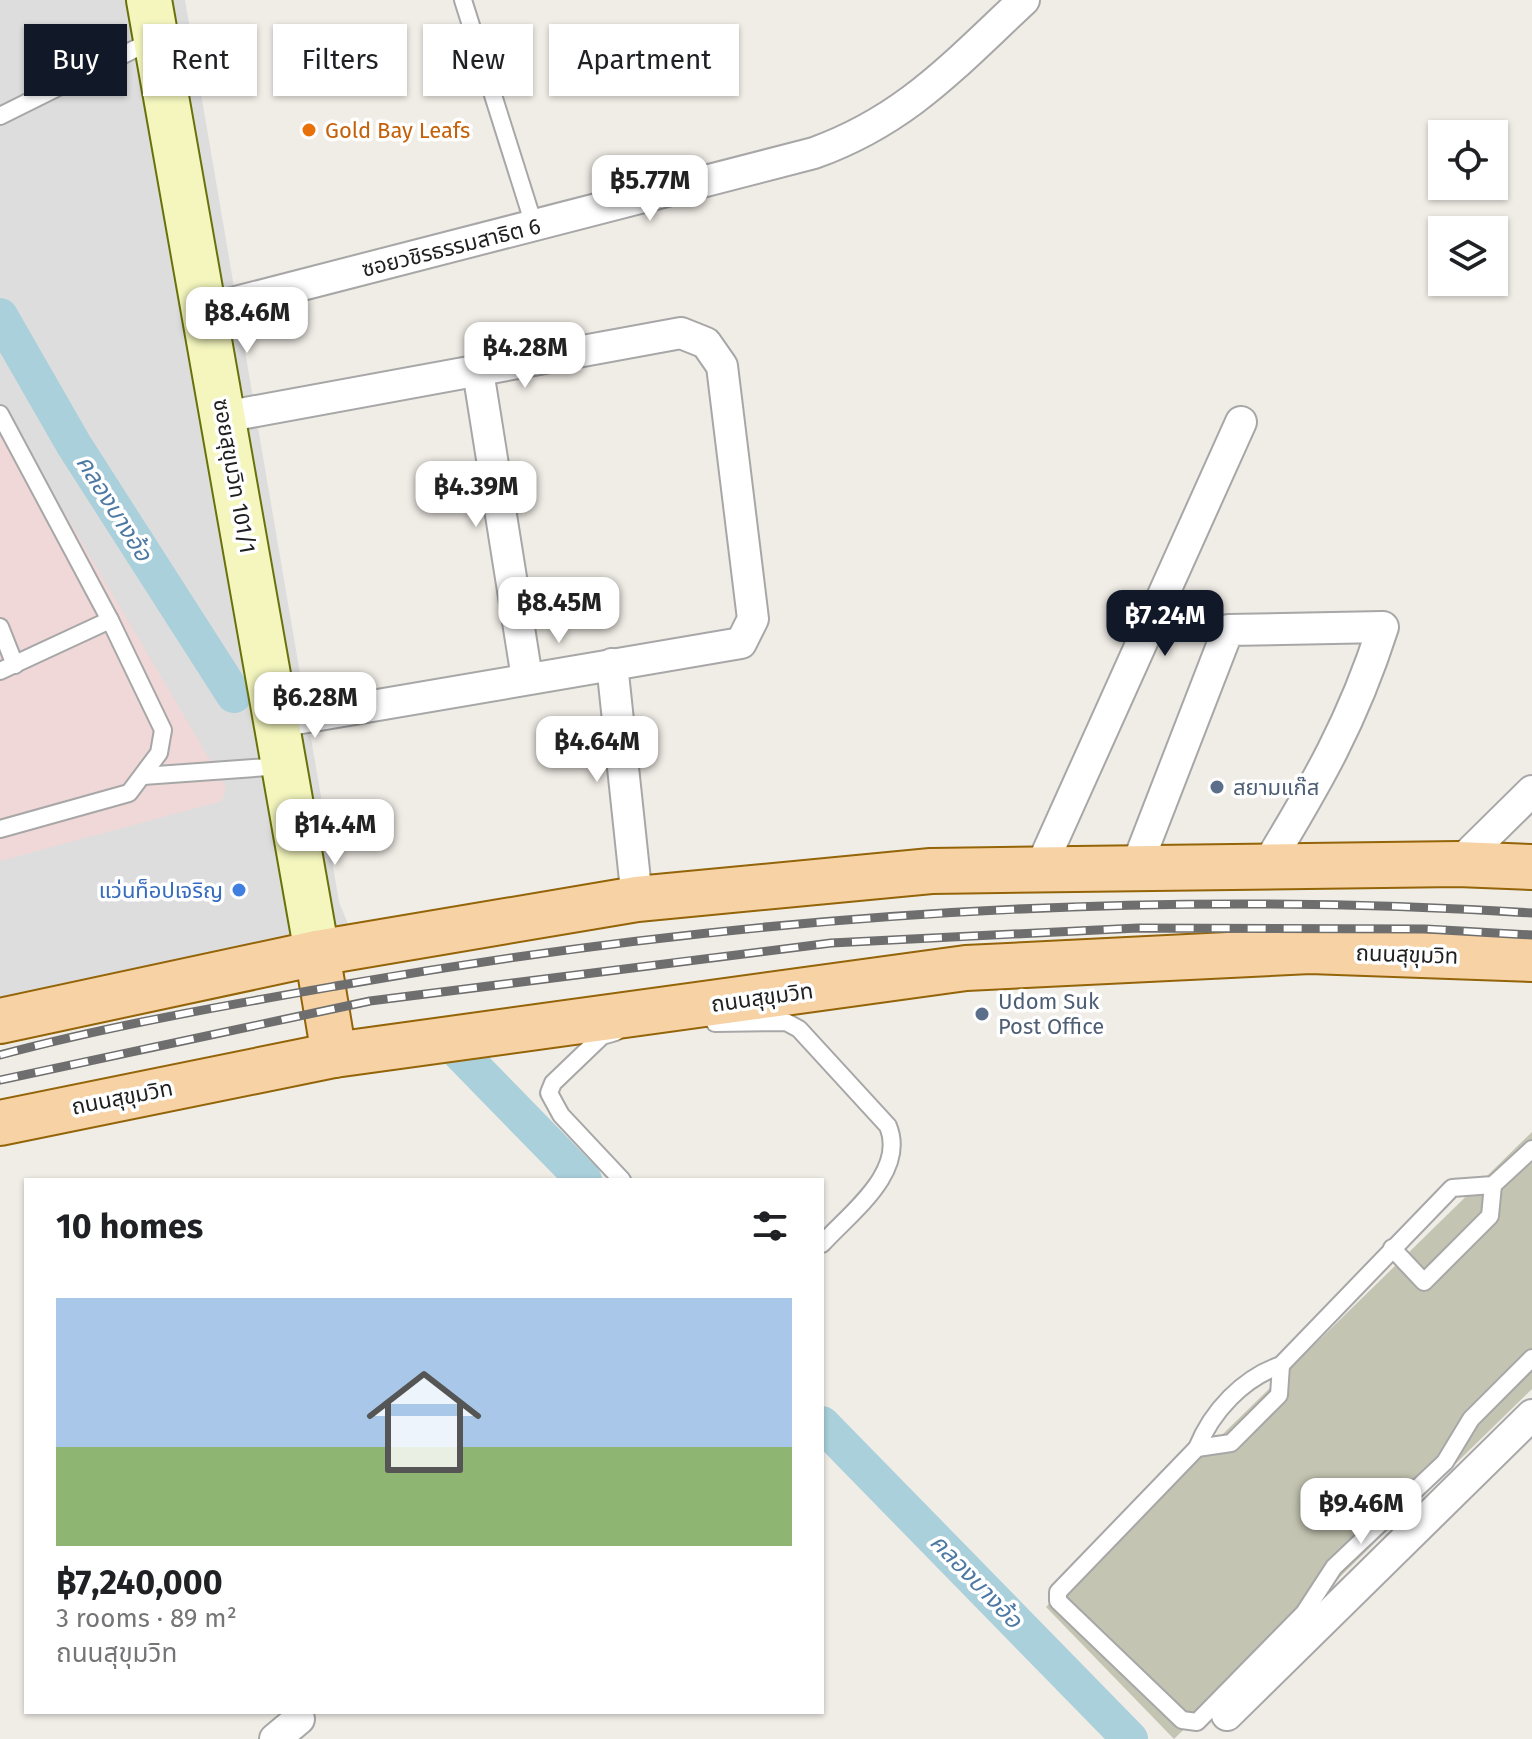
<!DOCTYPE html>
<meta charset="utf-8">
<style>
:root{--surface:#fff;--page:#f6f6f6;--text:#202124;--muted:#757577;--accent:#111827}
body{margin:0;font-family:"Fira Sans","Noto Sans Thai",sans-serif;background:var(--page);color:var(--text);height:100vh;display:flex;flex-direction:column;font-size:30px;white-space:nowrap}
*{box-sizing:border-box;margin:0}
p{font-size:26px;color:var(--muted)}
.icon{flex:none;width:44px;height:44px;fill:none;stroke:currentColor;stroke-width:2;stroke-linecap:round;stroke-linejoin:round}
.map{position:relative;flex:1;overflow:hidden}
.side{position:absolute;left:24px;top:1178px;width:800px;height:536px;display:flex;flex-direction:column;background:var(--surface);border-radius:0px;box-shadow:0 2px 6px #0004}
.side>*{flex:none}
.hud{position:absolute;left:24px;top:24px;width:800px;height:72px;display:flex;gap:16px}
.tools{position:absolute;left:1428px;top:120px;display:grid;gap:16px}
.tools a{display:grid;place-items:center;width:80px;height:80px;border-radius:0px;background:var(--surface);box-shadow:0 2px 6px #0004;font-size:40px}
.price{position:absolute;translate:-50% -68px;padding:0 18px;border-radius:16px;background:#fff;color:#222;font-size:26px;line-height:52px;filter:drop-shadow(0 2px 4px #0008)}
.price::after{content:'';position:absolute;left:50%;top:48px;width:24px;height:18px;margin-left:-12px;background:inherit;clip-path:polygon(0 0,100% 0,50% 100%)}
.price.current{background:var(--accent);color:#fff}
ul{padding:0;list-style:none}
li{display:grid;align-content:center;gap:16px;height:424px;padding:0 32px}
li span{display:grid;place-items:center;height:248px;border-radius:0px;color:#555}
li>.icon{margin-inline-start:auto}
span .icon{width:144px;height:144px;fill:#fffc;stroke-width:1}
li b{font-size:34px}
h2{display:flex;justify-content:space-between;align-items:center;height:96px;padding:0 32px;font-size:34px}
.chip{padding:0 28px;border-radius:0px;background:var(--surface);box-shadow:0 2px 6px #0004;font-size:28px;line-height:72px}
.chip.current{background:var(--accent);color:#fff}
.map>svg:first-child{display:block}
.residential{fill:#dedddd}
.commercial{fill:#efd8d7}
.construction{fill:#c4c4b2}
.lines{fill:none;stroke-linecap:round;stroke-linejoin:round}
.canal{stroke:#a9d0db;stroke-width:36}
.lane-casing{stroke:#a7a7a7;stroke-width:20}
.street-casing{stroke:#a7a7a7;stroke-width:34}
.secondary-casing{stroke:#68720b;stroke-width:48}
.primary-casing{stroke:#936408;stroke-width:48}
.lane{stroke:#fff;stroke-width:16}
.street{stroke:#fff;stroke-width:30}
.secondary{stroke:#f4f6be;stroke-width:44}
.primary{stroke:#f7d2a4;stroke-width:44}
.rail-casing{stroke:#6e6e6e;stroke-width:9}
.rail{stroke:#fff;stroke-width:6;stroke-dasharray:18;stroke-linecap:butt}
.food-dot{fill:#e8710a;stroke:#fff;stroke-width:3}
.service-dot{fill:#5c6f8a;stroke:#fff;stroke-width:3}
.shop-dot{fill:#3f7fe0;stroke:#fff;stroke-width:3}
.labels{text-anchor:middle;stroke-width:7;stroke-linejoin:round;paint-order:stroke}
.food-label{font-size:22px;fill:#c56008;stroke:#fff;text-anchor:start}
.street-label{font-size:22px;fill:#202020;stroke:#fff}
.service-label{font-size:22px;fill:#4e5e75;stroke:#fff;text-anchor:start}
.shop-label{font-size:22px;fill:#366cbe;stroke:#fff;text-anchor:end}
.water-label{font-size:24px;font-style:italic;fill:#4d79a3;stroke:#fff}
</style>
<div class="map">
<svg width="1532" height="1739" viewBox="0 0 1532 1739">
<rect width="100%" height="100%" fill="#f0ece6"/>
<path class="residential" d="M0,0H185L339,902L348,924L0,1002Z"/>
<path class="commercial" d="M0,403L226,787L222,801L0,861Z"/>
<path class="construction" d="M1532,1132V1389L1174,1739L1046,1607Z"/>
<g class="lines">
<g class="canal">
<path d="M0,316L74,445L234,695"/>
<path d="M458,1051L584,1180"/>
<path d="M822,1424L1130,1739"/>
</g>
<defs>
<g id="lane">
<path d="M463,0L534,225"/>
<path d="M0,116L153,40"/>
<path d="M0,414L110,620L163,730L159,753L129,793L0,829"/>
<path d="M0,627L15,665"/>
<path d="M0,671L110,620"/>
<path d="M143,776L282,766"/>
<path d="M715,1023L786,1022L799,1029L888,1126C907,1172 850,1213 822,1244"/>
<path d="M616,1032L602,1036L553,1083L549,1093L561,1115L622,1180"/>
<path d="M1532,1149L1493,1185L1452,1188L1281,1365C1243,1378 1212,1411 1197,1448L1058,1592V1601L1182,1720L1197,1722L1304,1613L1334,1567L1445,1462L1471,1419L1532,1358"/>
<path d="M1392,1248L1424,1282L1490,1216L1493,1185"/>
<path d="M1197,1448L1231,1443L1279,1395L1281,1365"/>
</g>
<g id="street">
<path d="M205,310L814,153C906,120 954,65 1024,0"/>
<path d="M478,371L527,678"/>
<path d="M224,417L681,333L706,343L722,366L753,619L741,643L278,722"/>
<path d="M612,664L637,899"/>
<path d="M1458,864L1532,791"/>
<path d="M1135,870L1228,630L1383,627C1353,721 1317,783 1266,867"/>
<path d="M1039,871L1241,422"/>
<path d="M1227,1715L1532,1415"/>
<path d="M275,1739L299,1719"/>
</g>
<path id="secondary" d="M149,0L317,953"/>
<g id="primary">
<path d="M317,953L334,1055"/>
<path d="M0,1021L317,953L637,899L931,871L1458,864L1532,867"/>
<path d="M0,1123L334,1055L966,968L1310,951L1532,959"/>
</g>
</defs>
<use href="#lane" class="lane-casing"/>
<use href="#street" class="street-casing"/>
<use href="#secondary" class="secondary-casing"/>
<use href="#primary" class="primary-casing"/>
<use href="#lane" class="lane"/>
<use href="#street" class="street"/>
<use href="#secondary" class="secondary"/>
<use href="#primary" class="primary"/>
<defs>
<g id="rail">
<path d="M0,1055C112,1025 228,1005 342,985C733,916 1135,888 1532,913"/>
<path d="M0,1080L370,1001L831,943L1138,928L1426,929L1532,935"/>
</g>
</defs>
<use href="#rail" class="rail-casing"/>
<use href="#rail" class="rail"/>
</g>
<circle class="food-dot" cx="309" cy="130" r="8"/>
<g class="service-dot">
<circle cx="1217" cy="787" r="8"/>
<circle cx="982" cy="1014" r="8"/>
</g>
<circle class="shop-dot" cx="239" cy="890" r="8"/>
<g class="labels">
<g class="food-label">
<text x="325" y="138">Gold Bay Leafs</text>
</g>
<g class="street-label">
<text transform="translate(451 247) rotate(-14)" y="8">ซอยวชิรธรรมสาธิต 6</text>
<text transform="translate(235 476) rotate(80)" y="8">ซอยสุขุมวิท 101/1</text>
<text transform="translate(1407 954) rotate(2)" y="8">ถนนสุขุมวิท</text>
<text transform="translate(762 997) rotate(-8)" y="8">ถนนสุขุมวิท</text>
<text transform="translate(122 1097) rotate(-11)" y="8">ถนนสุขุมวิท</text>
</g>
<g class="service-label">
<text x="1233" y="795">สยามแก๊ส</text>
<text x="998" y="1009">Udom Suk<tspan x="998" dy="25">Post Office</tspan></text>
</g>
<g class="shop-label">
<text x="223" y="898">แว่นท็อปเจริญ</text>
</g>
<g class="water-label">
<text transform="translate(114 508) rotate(58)" y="8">คลองบางอ้อ</text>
<text transform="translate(976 1581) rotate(46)" y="8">คลองบางอ้อ</text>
</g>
</g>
</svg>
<div class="tools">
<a><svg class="icon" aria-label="locate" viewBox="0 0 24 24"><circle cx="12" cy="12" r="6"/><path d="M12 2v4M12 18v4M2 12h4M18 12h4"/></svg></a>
<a><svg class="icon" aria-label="layers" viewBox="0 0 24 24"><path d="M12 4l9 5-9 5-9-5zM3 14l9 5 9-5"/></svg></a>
</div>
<b class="price" style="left:650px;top:223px">฿5.77M</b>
<b class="price" style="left:247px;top:355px">฿8.46M</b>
<b class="price" style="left:525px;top:390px">฿4.28M</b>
<b class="price" style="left:476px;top:529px">฿4.39M</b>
<b class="price" style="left:559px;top:645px">฿8.45M</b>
<b class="price current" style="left:1165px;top:658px">฿7.24M</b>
<b class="price" style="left:315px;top:740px">฿6.28M</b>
<b class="price" style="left:597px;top:784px">฿4.64M</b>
<b class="price" style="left:335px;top:867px">฿14.4M</b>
<b class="price" style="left:1361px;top:1546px">฿9.46M</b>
<div class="hud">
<a class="chip current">Buy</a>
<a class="chip">Rent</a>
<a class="chip">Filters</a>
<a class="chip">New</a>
<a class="chip">Apartment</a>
</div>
<section class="side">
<h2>10 homes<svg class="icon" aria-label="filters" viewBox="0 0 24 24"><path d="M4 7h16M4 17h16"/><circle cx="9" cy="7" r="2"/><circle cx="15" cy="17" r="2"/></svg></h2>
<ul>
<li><span style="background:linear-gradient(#a9c7e8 60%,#8fb573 0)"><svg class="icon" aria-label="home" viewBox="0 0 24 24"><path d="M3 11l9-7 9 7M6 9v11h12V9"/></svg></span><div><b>฿7,240,000</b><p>3 rooms · 89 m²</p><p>ถนนสุขุมวิท</p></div></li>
</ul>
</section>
</div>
